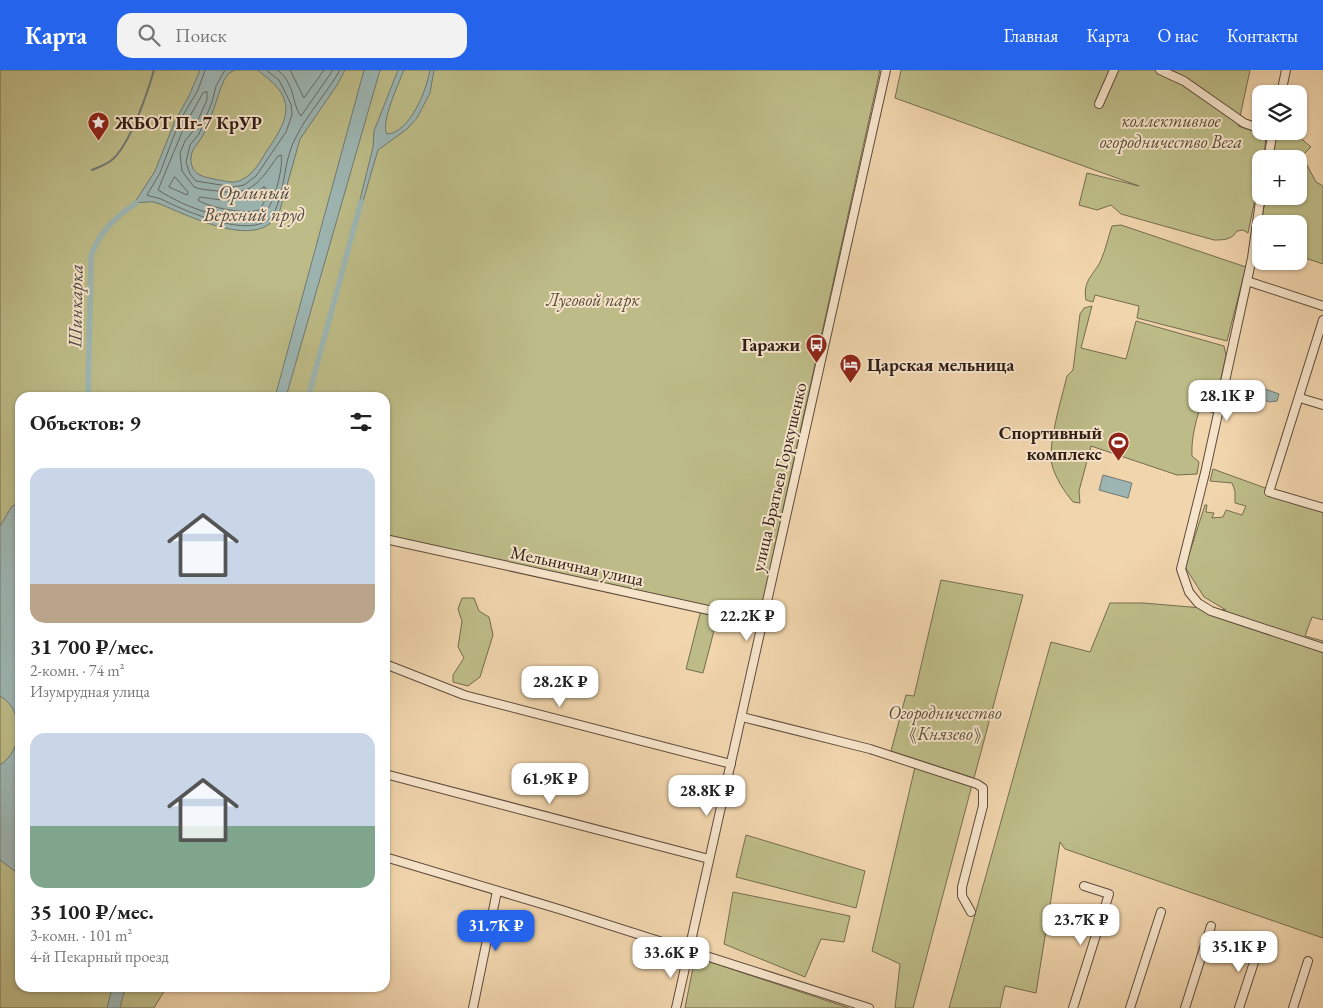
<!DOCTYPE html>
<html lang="ru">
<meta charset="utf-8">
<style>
:root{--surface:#fff;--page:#f2f2f2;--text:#222;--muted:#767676;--accent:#2563eb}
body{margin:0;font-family:"EB Garamond",serif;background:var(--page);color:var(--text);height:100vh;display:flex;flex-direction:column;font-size:19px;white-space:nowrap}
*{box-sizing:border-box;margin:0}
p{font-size:16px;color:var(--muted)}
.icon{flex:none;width:28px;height:28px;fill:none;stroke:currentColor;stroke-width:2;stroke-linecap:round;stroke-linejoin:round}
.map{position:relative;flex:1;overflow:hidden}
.drawer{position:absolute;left:15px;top:322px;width:375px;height:600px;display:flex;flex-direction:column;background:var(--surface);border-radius:15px;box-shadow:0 1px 4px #0004}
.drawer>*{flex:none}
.tools{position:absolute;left:1252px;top:15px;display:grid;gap:10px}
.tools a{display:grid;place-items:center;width:55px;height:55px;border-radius:10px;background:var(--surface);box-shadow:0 1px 4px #0004;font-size:25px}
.price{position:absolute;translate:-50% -42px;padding:0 11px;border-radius:10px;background:#fff;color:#222;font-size:16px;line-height:32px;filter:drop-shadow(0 1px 2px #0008)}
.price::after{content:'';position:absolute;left:50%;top:30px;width:15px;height:11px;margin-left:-8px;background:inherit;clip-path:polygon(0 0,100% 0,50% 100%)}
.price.current{background:var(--accent);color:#fff}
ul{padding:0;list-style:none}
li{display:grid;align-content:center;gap:10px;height:265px;padding:0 15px}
li span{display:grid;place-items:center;height:155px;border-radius:15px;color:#555}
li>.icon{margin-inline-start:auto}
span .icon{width:90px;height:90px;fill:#fffc;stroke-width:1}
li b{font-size:21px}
h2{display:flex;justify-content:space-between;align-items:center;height:60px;padding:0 15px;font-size:21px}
header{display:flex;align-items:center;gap:30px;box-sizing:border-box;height:70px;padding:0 25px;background:var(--accent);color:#fff}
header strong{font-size:24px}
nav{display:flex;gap:28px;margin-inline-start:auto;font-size:18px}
.search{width:350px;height:45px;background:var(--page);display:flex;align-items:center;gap:12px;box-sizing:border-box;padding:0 18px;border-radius:15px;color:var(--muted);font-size:19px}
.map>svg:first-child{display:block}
.green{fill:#bdbc88;stroke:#766c50}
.water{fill:#9db6b3;stroke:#717975}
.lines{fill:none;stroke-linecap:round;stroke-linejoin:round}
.shore{stroke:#666a65;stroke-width:1}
.stream{stroke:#717975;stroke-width:2}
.canal{stroke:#9db6b3;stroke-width:5.5}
.minor-casing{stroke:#5f4b3c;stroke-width:10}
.minor{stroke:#f6e4ca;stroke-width:8}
.labels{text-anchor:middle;stroke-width:4;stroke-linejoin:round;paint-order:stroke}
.park-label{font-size:18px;font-style:italic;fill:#594d39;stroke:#f6e4ca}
.poi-label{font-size:18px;font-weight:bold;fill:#2e1d17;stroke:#f6e4ca;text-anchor:start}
.street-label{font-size:18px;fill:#2e1d17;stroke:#f6e4ca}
.water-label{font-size:19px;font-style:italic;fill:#4f4b46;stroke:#f6e4ca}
</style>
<header>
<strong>Карта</strong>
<div class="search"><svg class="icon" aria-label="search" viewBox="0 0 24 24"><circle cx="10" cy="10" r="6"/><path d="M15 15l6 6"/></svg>Поиск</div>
<nav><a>Главная</a><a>Карта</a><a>О нас</a><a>Контакты</a></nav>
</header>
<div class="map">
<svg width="1323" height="938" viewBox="0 0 1323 938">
<rect width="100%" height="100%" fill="#f1d5ad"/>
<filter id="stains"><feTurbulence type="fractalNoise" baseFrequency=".004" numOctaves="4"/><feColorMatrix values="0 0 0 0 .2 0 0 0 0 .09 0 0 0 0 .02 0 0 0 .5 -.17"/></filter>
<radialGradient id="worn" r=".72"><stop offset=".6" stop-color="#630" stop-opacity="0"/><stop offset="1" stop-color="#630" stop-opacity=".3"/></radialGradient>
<g class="green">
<path d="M0,0H880L776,471L761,548L385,466V328H20V918H166L154,938H0Z"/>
<path d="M901,0H1250L1238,56L1266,65L1264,89H1261V100L1248,163L1243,160L1237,161C1232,170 1223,170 1214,170L1121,144L1111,135L1097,140L1079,135L1087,103L1139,116L895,28Z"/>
<path d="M1276,61H1292L1311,77L1302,86L1316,112L1323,116V194L1299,186V154H1261L1266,126H1299V89H1272Z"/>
<path d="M1121,155L1246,197L1227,271L1137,248L1139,236L1095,225L1093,232L1086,230C1082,210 1095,204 1101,190C1106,179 1108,167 1112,156Z"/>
<path d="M1092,236L1081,278L1126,289L1136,251L1224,276L1226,285L1214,343L1200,339C1195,352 1191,372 1192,386L1199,392L1197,404L1177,405L1091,376L1079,421L1080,433L1073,432C1064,421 1056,409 1052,395C1047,376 1062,327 1067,306L1073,300L1080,244L1084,238Z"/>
<path d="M1213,399L1323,439V550L1312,547L1305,566L1323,571V868L1065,779L1060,772L1036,923L1005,916L1000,938H949L1051,572L1090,582L1110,533H1143L1226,540L1204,527L1185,497L1205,435H1207L1206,442L1214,443L1212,448L1223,447L1226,440L1242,445L1246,436L1235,433V421L1232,413L1210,411Z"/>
<path d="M941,510L1023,525L974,708L891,681L906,625L914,626Z"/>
<path d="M462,528H474L479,541L489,547L493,565L480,607L468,616L453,612V605L464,588L458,577L462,551L458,539Z"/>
<path d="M701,540L718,545L703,603L686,599Z"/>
<path d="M915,697L972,715L913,938H895L900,894L872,881Z"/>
<path d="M746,765L865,801L856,838L736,807Z"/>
<path d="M733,822L850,846L844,872L821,869L805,907L724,874Z"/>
<path d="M695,887L849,938H685Z"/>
</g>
<g class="water">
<path d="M200,0H235L229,3L224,10C216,29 212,49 202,67C198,74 192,78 191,87C190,106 204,107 219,110C226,111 234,114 241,110C253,105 260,92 266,82C291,46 297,28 257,0H345L337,15L300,69L280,140C261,185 187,144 157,133C149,130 142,134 135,132L155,101L175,51L189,26Z"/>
<path d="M364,0H380L286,327H275Z"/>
<path d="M398,0H404C399,12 380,54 387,64C410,63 427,19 430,0H434L430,23L417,48L407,59L378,80L361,138H358L373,77L374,61Z"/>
<path d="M1265,319L1279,324L1277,331L1269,332L1262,329L1261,325Z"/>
<path d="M1103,405L1132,413L1128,428L1099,420Z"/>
<path d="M20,434V805L0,790V695C23,681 25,640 0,626V456L12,436Z"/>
<path d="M112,918H125L120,938H107Z"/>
</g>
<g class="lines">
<g class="shore">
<path d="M205,0L198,20L179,52L160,103L147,125C151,127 156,127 161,129C183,140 257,174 274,143C286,119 283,90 296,67C308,43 327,23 340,0"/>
<path d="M225,0L216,16L212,32L199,64L190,75L186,92L190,104L196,111L233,117L244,115L256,106L286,62L292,45L291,34L279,10L266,0"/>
<path d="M277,0C295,11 292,36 301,46L333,0"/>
<path d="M290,0L304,28L324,0"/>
<path d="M207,22V30L193,61L185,71L180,83L182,101L194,117C202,120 210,120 218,121C252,127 260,111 278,86L281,85C284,97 273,139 262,146C227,154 187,138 158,120L185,55L203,23Z"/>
<path d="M175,107L188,122L187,125L169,117Z"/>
<path d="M264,117L268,120C266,125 264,135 260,139C251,146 206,137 198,130L200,127C227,131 241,134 264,117Z"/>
</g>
<path class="stream" d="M92,100C99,97 106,95 113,89C131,72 147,24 154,0"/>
<g class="canal">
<path d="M88,328L91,187C98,162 116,147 136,133"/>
<path d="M308,328L361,132"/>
</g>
<defs>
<g id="minor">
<path d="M1160,0L1184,11L1244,53L1261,59"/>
<path d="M1281,24L1286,0"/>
<path d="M1099,34L1114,0"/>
<path d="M1268,89L1273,61"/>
<path d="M1261,124L1252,188L1205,403L1181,499L1189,522L1198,533L1211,541L1323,578"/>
<path d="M1247,211L1323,236"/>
<path d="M1323,250L1269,422L1323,438"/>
<path d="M1300,328L1323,335"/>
<path d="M385,469L763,552"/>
<path d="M385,594L464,625L731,694"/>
<path d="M742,647L870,679L977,714L983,718V736L962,817V826L971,842"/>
<path d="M385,704L709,789"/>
<path d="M385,787L562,840L869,938"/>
<path d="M473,938L497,821"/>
<path d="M676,938L886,0"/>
<path d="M1073,938L1109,824L1084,816"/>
<path d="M1130,938L1161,842"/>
<path d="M1185,938L1211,856"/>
<path d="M1239,938L1260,874"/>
<path d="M1293,938L1308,891"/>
</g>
</defs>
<use href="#minor" class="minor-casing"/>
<use href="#minor" class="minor"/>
</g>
<defs>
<symbol id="sight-pin" viewBox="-11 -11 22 30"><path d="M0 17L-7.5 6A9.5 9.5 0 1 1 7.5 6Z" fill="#8f2418" stroke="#f6e4ca"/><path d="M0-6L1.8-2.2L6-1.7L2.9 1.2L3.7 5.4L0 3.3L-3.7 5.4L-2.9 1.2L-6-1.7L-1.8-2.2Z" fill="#fff"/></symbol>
<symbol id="bus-pin" viewBox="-11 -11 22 30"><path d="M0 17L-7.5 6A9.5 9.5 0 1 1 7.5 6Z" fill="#8f2418" stroke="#f6e4ca"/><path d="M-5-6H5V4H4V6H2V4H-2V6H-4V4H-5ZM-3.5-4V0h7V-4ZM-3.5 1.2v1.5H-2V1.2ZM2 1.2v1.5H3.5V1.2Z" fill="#fff"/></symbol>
<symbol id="hotel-pin" viewBox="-11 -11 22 30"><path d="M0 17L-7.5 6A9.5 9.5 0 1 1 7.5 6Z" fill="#8f2418" stroke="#f6e4ca"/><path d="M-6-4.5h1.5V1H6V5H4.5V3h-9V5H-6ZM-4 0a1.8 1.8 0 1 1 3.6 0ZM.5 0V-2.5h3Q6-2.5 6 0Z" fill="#fff"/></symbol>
<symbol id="stadium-pin" viewBox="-11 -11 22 30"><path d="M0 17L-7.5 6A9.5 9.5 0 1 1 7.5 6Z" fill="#8f2418" stroke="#f6e4ca"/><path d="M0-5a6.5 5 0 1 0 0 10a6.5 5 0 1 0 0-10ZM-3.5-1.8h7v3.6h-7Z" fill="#fff"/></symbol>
</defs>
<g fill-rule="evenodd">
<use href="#sight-pin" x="86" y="40" width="25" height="34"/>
<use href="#bus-pin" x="804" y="262" width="25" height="34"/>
<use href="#hotel-pin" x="838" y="282" width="25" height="34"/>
<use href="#stadium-pin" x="1106" y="360" width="25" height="34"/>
</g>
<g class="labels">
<g class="park-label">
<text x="1171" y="57">коллективное<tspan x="1171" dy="21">огородничество Вега</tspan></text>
<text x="593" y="236">Луговой парк</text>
<text x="945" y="649">Огородничество<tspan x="945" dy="21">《Князево》</tspan></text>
</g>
<g class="poi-label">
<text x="115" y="59">ЖБОТ Пг-7 КрУР</text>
<text x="800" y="281" text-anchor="end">Гаражи</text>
<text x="867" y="301">Царская мельница</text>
<text x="1102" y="369" text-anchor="end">Спортивный<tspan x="1102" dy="21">комплекс</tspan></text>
</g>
<g class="street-label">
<text transform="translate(779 407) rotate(-77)" y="6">улица Братьев Горкушенко</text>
<text transform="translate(577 496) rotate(12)" y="6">Мельничная улица</text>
</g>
<g class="water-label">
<text x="254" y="129">Орлиный<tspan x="254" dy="22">Верхний пруд</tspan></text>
<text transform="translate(75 236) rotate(-89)" y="7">Шинкарка</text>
</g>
</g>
<rect width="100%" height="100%" filter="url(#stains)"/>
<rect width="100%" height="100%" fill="url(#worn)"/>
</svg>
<div class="tools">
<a><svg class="icon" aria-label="layers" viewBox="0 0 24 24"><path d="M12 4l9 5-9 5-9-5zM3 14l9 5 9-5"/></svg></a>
<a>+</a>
<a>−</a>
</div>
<b class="price" style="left:1227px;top:352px">28.1K ₽</b>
<b class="price" style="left:747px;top:572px">22.2K ₽</b>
<b class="price" style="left:560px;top:638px">28.2K ₽</b>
<b class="price" style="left:550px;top:735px">61.9K ₽</b>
<b class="price" style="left:707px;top:747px">28.8K ₽</b>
<b class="price" style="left:1081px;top:876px">23.7K ₽</b>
<b class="price current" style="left:496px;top:882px">31.7K ₽</b>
<b class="price" style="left:1239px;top:903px">35.1K ₽</b>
<b class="price" style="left:671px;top:909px">33.6K ₽</b>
<section class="drawer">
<h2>Объектов: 9<svg class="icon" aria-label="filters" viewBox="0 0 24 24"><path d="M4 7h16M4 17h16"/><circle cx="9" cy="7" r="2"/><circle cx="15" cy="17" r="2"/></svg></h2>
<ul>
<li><span style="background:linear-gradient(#c9d6e8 75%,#b9a48a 0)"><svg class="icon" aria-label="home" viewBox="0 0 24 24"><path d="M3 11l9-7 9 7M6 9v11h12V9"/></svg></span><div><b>31 700 ₽/мес.</b><p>2-комн. · 74 m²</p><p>Изумрудная улица</p></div></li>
<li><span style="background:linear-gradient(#c9d6e8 60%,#7fa58c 0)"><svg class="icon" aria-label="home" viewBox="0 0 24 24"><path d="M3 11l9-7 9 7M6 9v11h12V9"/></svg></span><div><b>35 100 ₽/мес.</b><p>3-комн. · 101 m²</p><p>4-й Пекарный проезд</p></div></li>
</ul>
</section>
</div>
